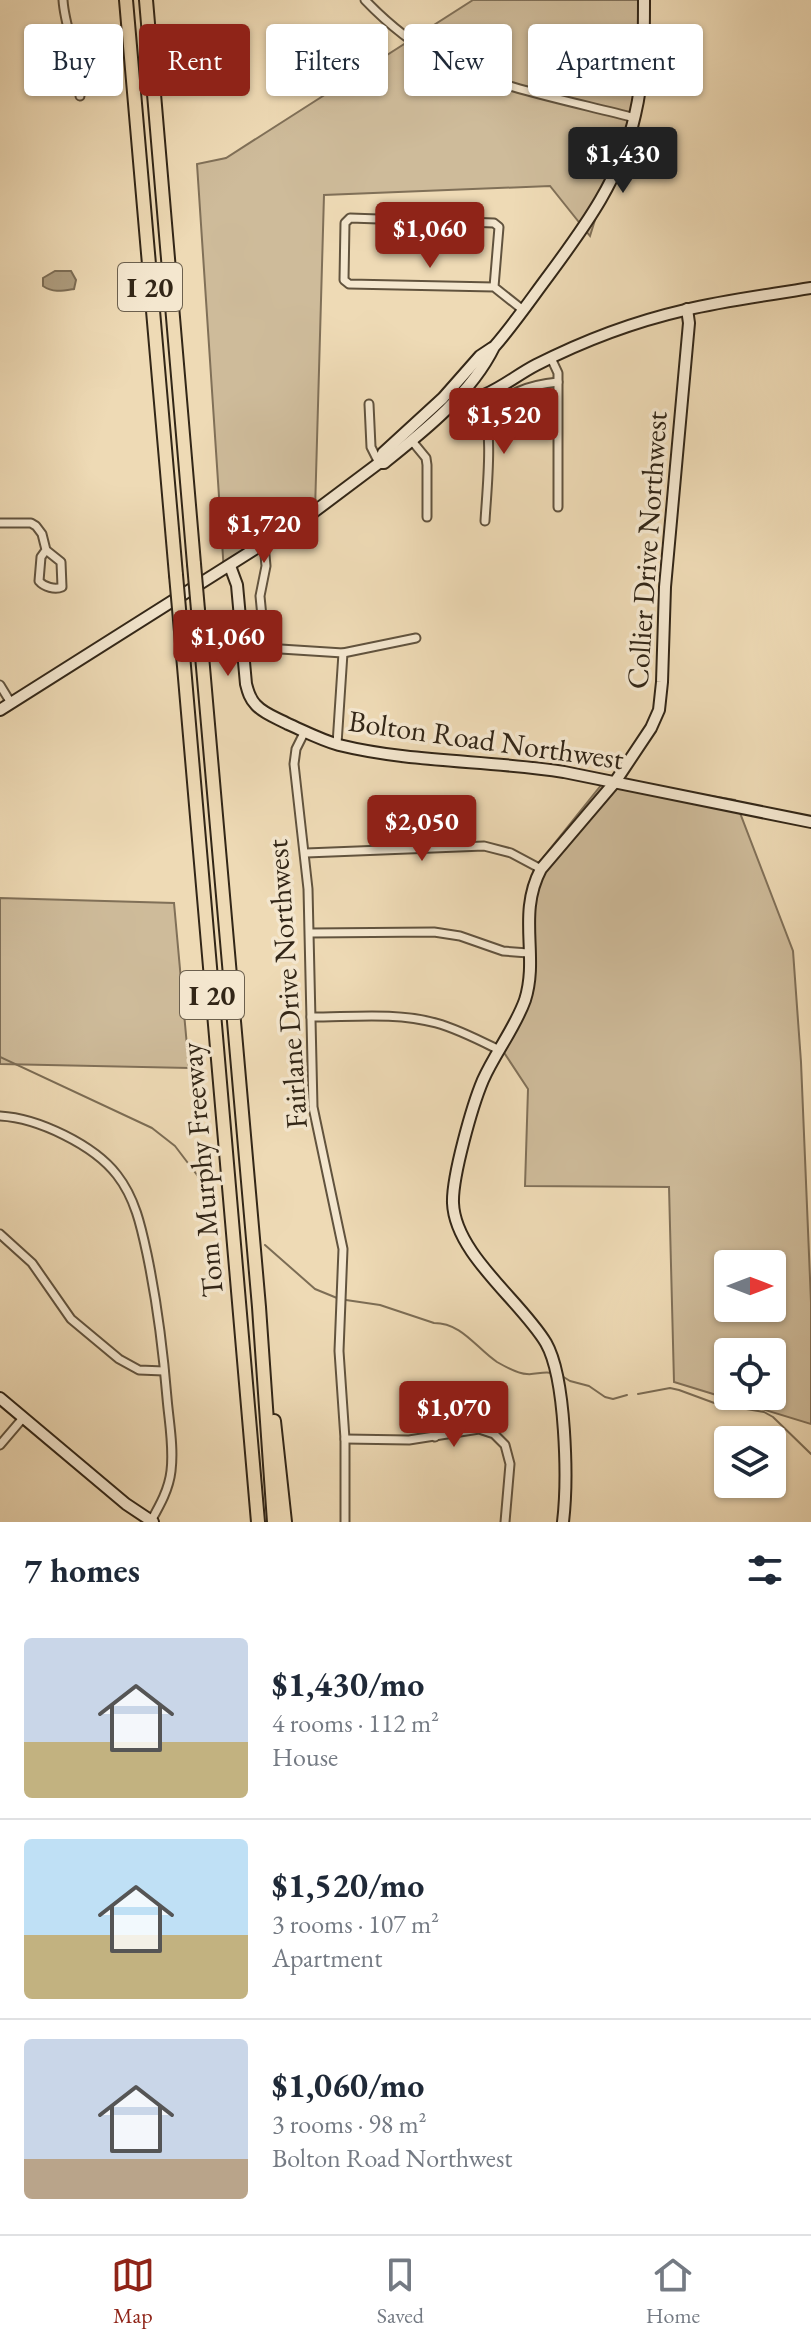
<!DOCTYPE html>
<meta charset="utf-8">
<style>
:root{--surface:#fff;--page:#f2f2f3;--text:#1f2937;--muted:#747a83;--line:#e0e1e3;--accent:#8f2418}
body{margin:0;font-family:"EB Garamond",serif;background:var(--page);color:var(--text);height:100vh;display:flex;flex-direction:column;font-size:30px;white-space:nowrap}
*{box-sizing:border-box;margin:0}
p{font-size:26px;color:var(--muted)}
.icon{flex:none;width:44px;height:44px;fill:none;stroke:currentColor;stroke-width:2;stroke-linecap:round;stroke-linejoin:round}
.map{position:relative;height:1522px;overflow:hidden}
.drawer{display:flex;flex-direction:column;background:var(--surface);flex:1}
.drawer>*{flex:none}
.top-card{position:absolute;left:24px;top:24px;width:764px;height:72px;display:flex;gap:16px}
.needle{width:52px;rotate:90deg}
.fabs{position:absolute;left:714px;top:1250px;display:grid;gap:16px}
.fabs a{display:grid;place-items:center;width:72px;height:72px;border-radius:8px;background:var(--surface);box-shadow:0 2px 6px #0004;font-size:40px}
.price{position:absolute;translate:-50% -68px;padding:0 18px;border-radius:8px;background:var(--accent);color:#fff;font-size:26px;line-height:52px;filter:drop-shadow(0 2px 4px #0008)}
.price::after{content:'';position:absolute;left:50%;top:48px;width:24px;height:18px;margin-left:-12px;background:inherit;clip-path:polygon(0 0,100% 0,50% 100%)}
.price.active{background:#222;color:#fff}
ul{padding:0;list-style:none}
li{display:flex;align-items:center;gap:24px;height:200px;padding:0 24px}
li+li{border-top:2px solid var(--line)}
li span{display:grid;place-items:center;flex:none;width:224px;height:160px;border-radius:8px;color:#555}
li>.icon{margin-inline-start:auto}
span .icon{width:96px;height:96px;fill:#fffc;stroke-width:1}
li b{font-size:34px}
h2{display:flex;justify-content:space-between;align-items:center;height:96px;padding:0 24px;font-size:34px}
.chip{padding:0 28px;border-radius:8px;background:var(--surface);box-shadow:0 2px 6px #0004;font-size:28px;line-height:72px}
.chip.active{background:var(--accent);color:#fff}
.menu{display:flex;justify-content:space-around;align-items:center;height:112px;border-top:2px solid var(--line);background:var(--surface);font-size:22px;color:var(--muted)}
.menu a{display:grid;justify-items:center;gap:4px}
.menu .active{color:var(--accent)}
.map>svg:first-child{display:block}
.green{fill:#cebb9a;stroke:#807058;stroke-width:2;fill-rule:evenodd}
.water{fill:#ae9d7f;stroke:#7c6d55;stroke-width:2}
.lines{fill:none;stroke-linecap:round;stroke-linejoin:round}
.stream{stroke:#7c6d55;stroke-width:2}
.street-casing{stroke:#61533e;stroke-width:11}
.secondary-casing{stroke:#322617;stroke-width:14}
.highway-casing{stroke:#322617;stroke-width:16}
.street{stroke:#f4e7cf;stroke-width:7}
.secondary{stroke:#f4e7cf;stroke-width:10}
.highway{stroke:#eedab5;stroke-width:12}
.highway-bridge-casing{stroke:#322617;stroke-width:16;stroke-linecap:butt}
.highway-bridge{stroke:#eedab5;stroke-width:12}
.labels{text-anchor:middle;stroke-width:7;stroke-linejoin:round;paint-order:stroke}
.shield{fill:#f4e7cf;stroke:#6c604e;stroke-width:2}
.shield-label{font-size:28px;font-weight:bold;fill:#322617}
.street-label{font-size:30px;fill:#322617;stroke:#f4e7cf}
</style>
<div class="map">
<svg width="811" height="1522" viewBox="0 0 811 1522">
<rect width="100%" height="100%" fill="#eedab5"/>
<filter id="stains"><feTurbulence type="fractalNoise" baseFrequency=".0025" numOctaves="4"/><feColorMatrix values="0 0 0 0 .2 0 0 0 0 .09 0 0 0 0 .02 0 0 0 .5 -.17"/></filter>
<radialGradient id="worn" r=".72"><stop offset=".6" stop-color="#630" stop-opacity="0"/><stop offset="1" stop-color="#630" stop-opacity=".3"/></radialGradient>
<g class="green">
<path d="M473,0H639V71L629,139L600,204L590,236L550,186L324,195L315,511L224,572L197,164L226,158Z"/>
<path d="M606,779L735,800L793,951L801,1062L811,1302V1424L674,1382L669,1187L525,1186L528,1089L499,1045L527,984V938L534,869ZM728,1264H772V1308H728ZM728,1352H772V1396H728Z"/>
<path d="M0,898L174,903L189,1068L0,1064Z"/>
</g>
<path class="water" d="M55,271H71L76,280L74,289C62,291 53,293 43,286V278Z"/>
<g class="lines">
<g class="stream">
<path d="M0,1057L152,1128L175,1146L210,1192"/>
<path d="M265,1245L315,1289L337,1298"/>
<path d="M346,1300L380,1305L434,1323C462,1323 476,1348 497,1362C504,1366 519,1374 527,1374C535,1375 543,1371 552,1373"/>
<path d="M562,1376L570,1381L589,1386L605,1397L613,1399L627,1395"/>
<path d="M638,1394L670,1388L679,1390L717,1404L764,1412L773,1417L811,1454"/>
</g>
<defs>
<g id="street">
<path d="M63,0C65,33 83,63 80,96"/>
<path d="M365,0C388,24 414,45 444,61C498,88 575,102 635,118"/>
<path d="M494,287L499,227L494,223L350,218L345,223L344,280L349,284L494,287L523,310"/>
<path d="M551,358L558,373V507"/>
<path d="M481,398C494,429 487,486 485,521"/>
<path d="M369,404L371,447L379,463"/>
<path d="M486,415C508,393 527,385 558,382"/>
<path d="M412,441L426,458L427,465V517"/>
<path d="M0,523H31L36,526L42,534L46,550L61,562L62,587C55,590 44,587 39,581L41,557L46,550"/>
<path d="M264,544L266,566L260,596L265,648L343,653L416,638"/>
<path d="M0,685L11,703"/>
<path d="M305,731L296,749L294,764L308,889L313,1107L343,1249L339,1351L345,1439V1522"/>
<path d="M337,744L343,653"/>
<path d="M306,853L484,846L511,853L541,869"/>
<path d="M310,933L434,932L460,936L503,951L528,953"/>
<path d="M311,1017C352,1017 396,1012 436,1023C458,1029 479,1040 499,1050"/>
<path d="M0,1116C38,1118 94,1145 117,1175C135,1198 141,1226 147,1254C157,1302 163,1349 167,1398C169,1422 174,1447 171,1471C169,1489 160,1505 151,1521"/>
<path d="M0,1234L32,1263L71,1319L119,1359L139,1370L164,1371"/>
<path d="M427,1401L435,1437"/>
<path d="M345,1439L409,1440L479,1429L494,1434L505,1445L510,1464L505,1522"/>
<path d="M0,1445L23,1418"/>
</g>
<g id="secondary">
<path d="M454,400C485,403 509,379 536,365C583,341 633,322 685,310C726,300 769,295 811,288"/>
<path d="M379,463L383,453L443,398L480,356L492,348"/>
<path d="M230,566L237,585L246,684C248,692 250,699 256,705C264,714 277,718 288,724C304,731 321,740 339,745C412,763 489,760 564,772L811,822"/>
<path d="M0,710L315,511L379,463H384C424,431 471,394 494,347C514,324 531,299 549,275C586,225 621,177 635,115C644,77 644,39 644,0"/>
<path d="M0,1398L126,1504L153,1522"/>
<path d="M563,1522C568,1480 566,1378 546,1343C521,1301 455,1254 453,1203C452,1177 472,1106 483,1080C495,1053 515,1028 525,1000C539,956 517,914 541,869L615,782L651,728L659,710L662,682L665,587L689,323L687,309"/>
</g>
<g id="highway">
<path d="M126,0L176,575"/>
<path d="M146,0L194,564"/>
<path d="M198,610L259,1307L274,1522"/>
<path d="M180,620L258,1522"/>
<path d="M274,1421L285,1522"/>
</g>
</defs>
<use href="#street" class="street-casing"/>
<use href="#secondary" class="secondary-casing"/>
<use href="#highway" class="highway-casing"/>
<use href="#street" class="street"/>
<use href="#secondary" class="secondary"/>
<use href="#highway" class="highway"/>
<defs>
<g id="highway-bridge">
<path d="M194,564L198,610"/>
<path d="M176,575L180,620"/>
</g>
</defs>
<use href="#highway-bridge" class="highway-bridge-casing"/>
<use href="#highway-bridge" class="highway-bridge"/>
</g>
<g class="labels">
<g class="shield">
<rect x="118" y="263" width="64" height="48" rx="6"/>
<rect x="180" y="971" width="64" height="48" rx="6"/>
</g>
<g class="shield-label">
<text x="150" y="297">I 20</text>
<text x="212" y="1005">I 20</text>
</g>
<g class="street-label">
<text transform="translate(647 550) rotate(-86)" y="10">Collier Drive Northwest</text>
<text transform="translate(486 740) rotate(8)" y="10">Bolton Road Northwest</text>
<text transform="translate(287 984) rotate(-94)" y="10">Fairlane Drive Northwest</text>
<text transform="translate(202 1170) rotate(-95)" y="10">Tom Murphy Freeway</text>
</g>
</g>
<rect width="100%" height="100%" filter="url(#stains)"/>
<rect width="100%" height="100%" fill="url(#worn)"/>
</svg>
<div class="fabs">
<a><svg class="needle" viewBox="-14 -14 28 28"><path d="M0-13l5 13h-10z" fill="#e53935"/><path d="M0 13l5-13h-10z" fill="#747a83"/></svg></a>
<a><svg class="icon" aria-label="locate" viewBox="0 0 24 24"><circle cx="12" cy="12" r="6"/><path d="M12 2v4M12 18v4M2 12h4M18 12h4"/></svg></a>
<a><svg class="icon" aria-label="layers" viewBox="0 0 24 24"><path d="M12 4l9 5-9 5-9-5zM3 14l9 5 9-5"/></svg></a>
</div>
<b class="price active" style="left:623px;top:195px">$1,430</b>
<b class="price" style="left:430px;top:270px">$1,060</b>
<b class="price" style="left:504px;top:456px">$1,520</b>
<b class="price" style="left:264px;top:565px">$1,720</b>
<b class="price" style="left:228px;top:678px">$1,060</b>
<b class="price" style="left:422px;top:863px">$2,050</b>
<b class="price" style="left:454px;top:1449px">$1,070</b>
<div class="top-card">
<a class="chip">Buy</a>
<a class="chip active">Rent</a>
<a class="chip">Filters</a>
<a class="chip">New</a>
<a class="chip">Apartment</a>
</div>
</div>
<section class="drawer">
<h2>7 homes<svg class="icon" aria-label="filters" viewBox="0 0 24 24"><path d="M4 7h16M4 17h16"/><circle cx="9" cy="7" r="2"/><circle cx="15" cy="17" r="2"/></svg></h2>
<ul>
<li><span style="background:linear-gradient(#c9d6e8 65%,#c2b280 0)"><svg class="icon" aria-label="home" viewBox="0 0 24 24"><path d="M3 11l9-7 9 7M6 9v11h12V9"/></svg></span><div><b>$1,430/mo</b><p>4 rooms · 112 m²</p><p>House</p></div></li>
<li><span style="background:linear-gradient(#bfe0f5 60%,#c2b280 0)"><svg class="icon" aria-label="home" viewBox="0 0 24 24"><path d="M3 11l9-7 9 7M6 9v11h12V9"/></svg></span><div><b>$1,520/mo</b><p>3 rooms · 107 m²</p><p>Apartment</p></div></li>
<li><span style="background:linear-gradient(#c9d6e8 75%,#b9a48a 0)"><svg class="icon" aria-label="home" viewBox="0 0 24 24"><path d="M3 11l9-7 9 7M6 9v11h12V9"/></svg></span><div><b>$1,060/mo</b><p>3 rooms · 98 m²</p><p>Bolton Road Northwest</p></div></li>
</ul>
</section>
<nav class="menu">
<a class="active"><svg class="icon" aria-label="map" viewBox="0 0 24 24"><path d="M3 6l6-2 6 2 6-2v14l-6 2-6-2-6 2zM9 4v14M15 6v14"/></svg>Map</a>
<a><svg class="icon" aria-label="saved" viewBox="0 0 24 24"><path d="M7 4h10v16l-5-4-5 4z"/></svg>Saved</a>
<a><svg class="icon" aria-label="home" viewBox="0 0 24 24"><path d="M3 11l9-7 9 7M6 9v11h12V9"/></svg>Home</a>
</nav>
